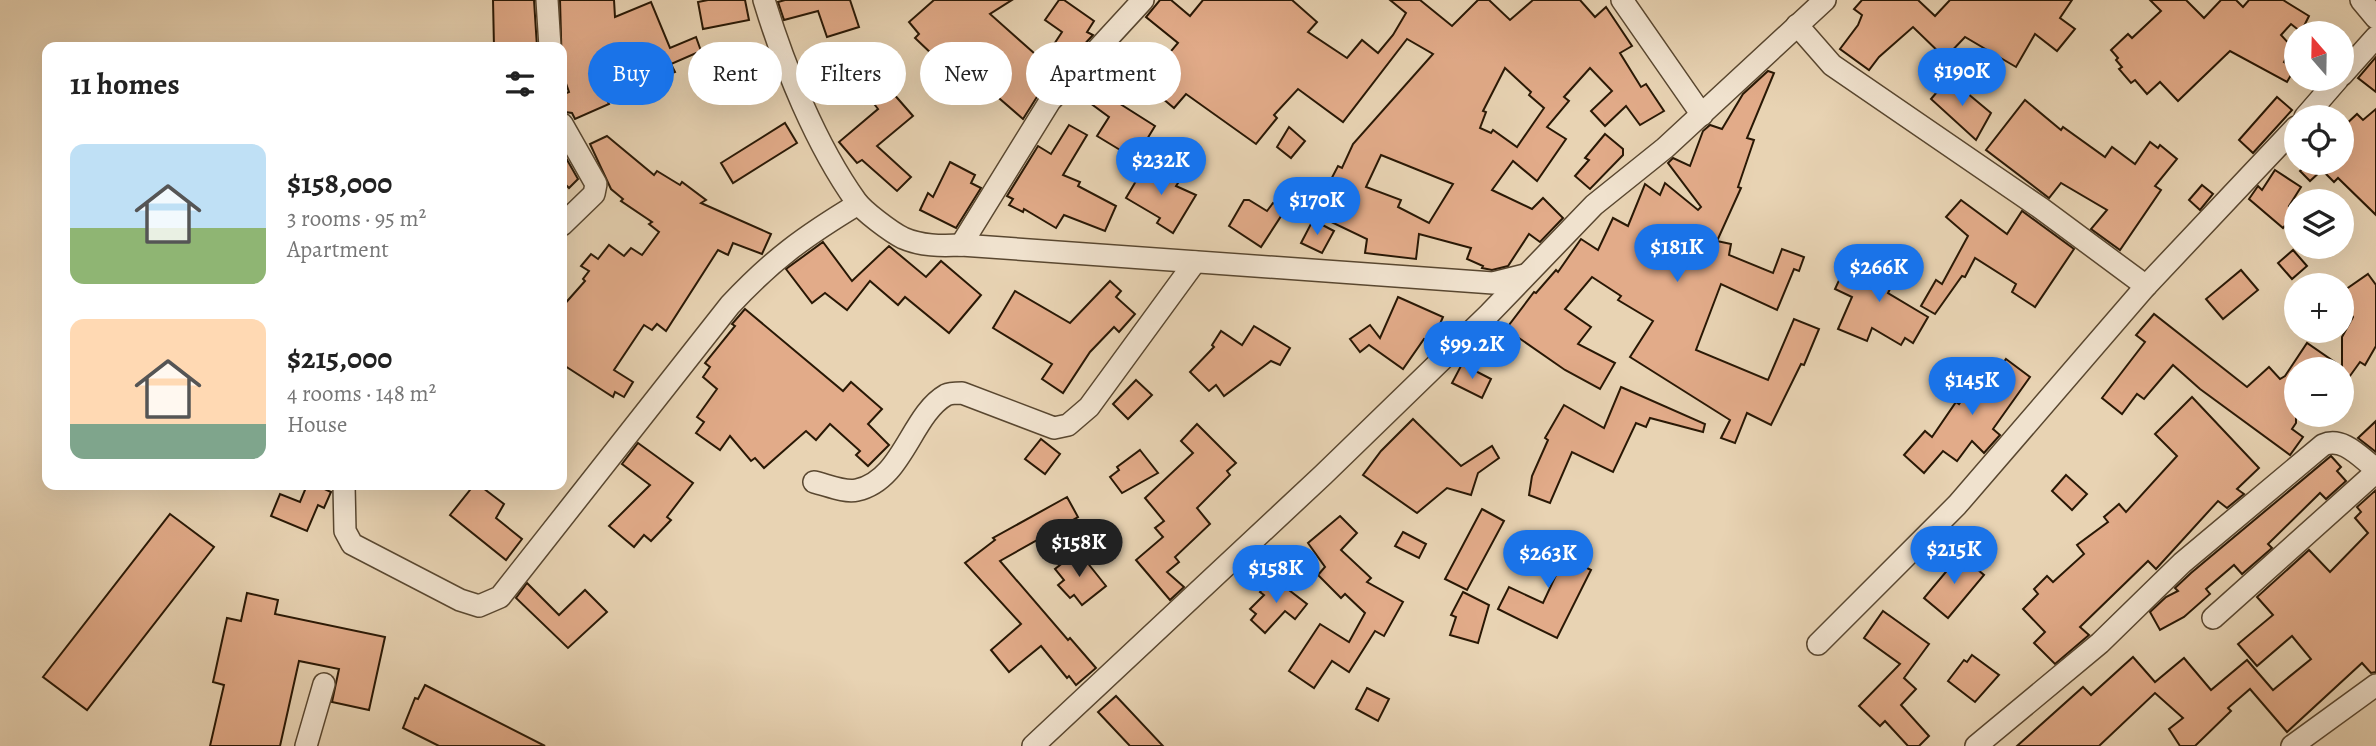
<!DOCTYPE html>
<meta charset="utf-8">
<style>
:root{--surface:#fff;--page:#f2f2f2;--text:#222;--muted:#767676;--accent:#1a73e8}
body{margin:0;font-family:Alegreya,serif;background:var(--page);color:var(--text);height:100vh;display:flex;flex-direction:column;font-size:26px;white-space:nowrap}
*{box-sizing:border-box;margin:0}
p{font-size:23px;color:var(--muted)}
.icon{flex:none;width:38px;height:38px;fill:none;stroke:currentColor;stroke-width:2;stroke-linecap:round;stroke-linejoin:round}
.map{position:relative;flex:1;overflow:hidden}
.sheet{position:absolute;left:42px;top:42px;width:525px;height:448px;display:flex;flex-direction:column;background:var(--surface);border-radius:14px;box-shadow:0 7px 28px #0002}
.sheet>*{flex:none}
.guide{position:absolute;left:588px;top:42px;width:665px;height:63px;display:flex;gap:14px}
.needle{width:46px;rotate:340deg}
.fabs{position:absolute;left:2284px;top:21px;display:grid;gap:14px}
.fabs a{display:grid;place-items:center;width:70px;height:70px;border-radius:50%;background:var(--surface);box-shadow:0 7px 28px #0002;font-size:35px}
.price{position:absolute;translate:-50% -60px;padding:0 16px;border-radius:24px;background:var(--accent);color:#fff;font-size:23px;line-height:46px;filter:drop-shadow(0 2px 4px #0008)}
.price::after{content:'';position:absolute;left:50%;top:42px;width:21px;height:16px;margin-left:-10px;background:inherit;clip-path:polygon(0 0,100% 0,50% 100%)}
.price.current{background:#222;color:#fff}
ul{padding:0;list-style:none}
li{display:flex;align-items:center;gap:21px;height:175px;padding:0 28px}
li span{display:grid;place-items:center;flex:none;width:196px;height:140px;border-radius:14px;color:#555}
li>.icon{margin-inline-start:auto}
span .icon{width:84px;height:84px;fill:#fffc;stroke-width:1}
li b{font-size:30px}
h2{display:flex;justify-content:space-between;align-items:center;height:84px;padding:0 28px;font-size:30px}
.pill{padding:0 24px;border-radius:32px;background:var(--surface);box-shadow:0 7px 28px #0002;font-size:24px;line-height:63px}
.pill.current{background:var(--accent);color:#fff}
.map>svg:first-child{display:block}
.building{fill:#e2ab89;stroke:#291805;stroke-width:2;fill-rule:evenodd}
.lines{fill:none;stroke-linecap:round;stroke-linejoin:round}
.minor-casing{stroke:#594730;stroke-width:24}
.minor{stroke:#f0e2ce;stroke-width:21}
</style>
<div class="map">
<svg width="2376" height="746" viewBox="0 0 2376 746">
<rect width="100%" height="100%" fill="#e8d3b3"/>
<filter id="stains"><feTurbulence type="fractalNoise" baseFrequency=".00286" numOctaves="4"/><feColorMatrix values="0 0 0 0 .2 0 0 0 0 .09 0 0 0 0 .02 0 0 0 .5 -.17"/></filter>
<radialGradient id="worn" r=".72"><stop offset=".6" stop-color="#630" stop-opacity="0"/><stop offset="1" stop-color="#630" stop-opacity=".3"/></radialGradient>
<g class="building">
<path d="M493,0H534L537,47H494Z"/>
<path d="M560,0H614L615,17L651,2L670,48L696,37L701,51L671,64L675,72L660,78L655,66L603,92L609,104L575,119L572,113L565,112L562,105V95L569,92L562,72Z"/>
<path d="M708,0H745L749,20L703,29L698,2Z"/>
<path d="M785,0H850L859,27L827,37L818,11L784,20L778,2Z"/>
<path d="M934,0H1012L990,14L1043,61L1062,32L1045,20L1059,0H1064L1094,21L1087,32L1093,35L1040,92L1023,119L947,53L942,57L938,52L934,56L915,38L919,34L909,22Z"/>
<path d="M1160,0H1171L1190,16L1203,0H1292L1317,22L1308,32L1347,58L1362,40L1378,53L1393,35L1406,13L1390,0H1420L1452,26L1478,0H1489L1510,20L1533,0H1580L1595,17L1606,7L1632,46L1620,53L1641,87L1646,84L1664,111L1640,125L1626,106L1605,126L1591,111L1612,91L1590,68L1564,97L1569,101L1547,127L1566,139L1537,181L1513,161L1492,190L1532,209L1543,198L1563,218L1540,242L1529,234L1508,266L1492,270L1482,268L1483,266L1467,259L1471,248L1419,234L1416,259L1365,253L1367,239L1325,219L1337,196L1325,191L1338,166L1342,168L1353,144L1433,54L1407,39L1343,122L1298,89L1274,115L1277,118L1256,144L1186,94L1174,108L1144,83L1178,43L1146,17ZM1505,68L1531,92L1529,95L1544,108L1517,147L1493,130L1491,133L1480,128L1486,112L1483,111ZM1381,155L1453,184L1429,223L1398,207L1401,200L1366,187Z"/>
<path d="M1862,0H1918L1935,16L1950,0H2072L2060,18L2075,29L2057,51L2035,34L2016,67L1965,37L1945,58L1913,27L1879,57L1869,70L1840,49L1858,25L1862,15L1854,9Z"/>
<path d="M2150,0H2186L2204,18L2221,0H2236L2243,7L2249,0H2283L2309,16L2301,32L2291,24L2281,35L2292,47L2284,62L2295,68L2287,82L2230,51L2178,101L2160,82L2147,94L2135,80L2131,83L2119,69L2122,67L2116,60L2118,58L2111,50L2128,34L2132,38L2161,11Z"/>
<path d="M1121,53L1139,65L1114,100L1155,126L1135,159L1097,136L1109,117L1086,100Z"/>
<path d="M2376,57V92L2358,78Z"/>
<path d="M887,70L899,86L892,92L913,116L877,146L911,177L897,191L862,160L857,163L839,142L878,109L862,88Z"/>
<path d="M1768,71L1774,73L1747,138L1754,140L1738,187L1741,188L1717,241L1731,244L1729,255L1773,273L1782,249L1804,257L1799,271L1794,269L1777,310L1721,284L1696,350L1768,380L1794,319L1819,329L1804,365L1801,364L1771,425L1747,413L1735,443L1721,438L1730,420L1630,357L1653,321L1618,300L1621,296L1592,277L1565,309L1591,327L1578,344L1615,363L1600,389L1565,370L1506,329L1534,292L1536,293L1556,270L1558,272L1581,239L1598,250L1613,218L1628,226L1645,184L1660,195L1665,183L1698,210L1701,207L1668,163L1673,158L1690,166L1703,131L1710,125L1722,129L1743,94Z"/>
<path d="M1949,78L1991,113L1976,140L1931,99Z"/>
<path d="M2277,97L2292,110L2253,153L2239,140Z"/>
<path d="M2025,100L2061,130L2063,127L2105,157L2112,147L2135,164L2150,142L2158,148L2160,145L2177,159L2155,186L2161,190L2120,250L2091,229L2107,210L2061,183L2049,198L1986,150Z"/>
<path d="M2376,109V215L2338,178L2334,182L2322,170L2310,181L2300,171L2308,163H2342V128L2357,114L2363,120Z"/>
<path d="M785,123L797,143L733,183L721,163Z"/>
<path d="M1069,125L1087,135L1063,175L1080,182L1078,186L1116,206L1105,231L1064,215L1056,228L1024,209L1023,212L1009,205L1013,199L1007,196L1038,146L1051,154Z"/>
<path d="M1289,127L1305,141L1291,158L1277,147Z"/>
<path d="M1605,134L1623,149V155L1590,189L1575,176L1589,160L1585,158Z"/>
<path d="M607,136L654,175L657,171L680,185L682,182L706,200L701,203L771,234L762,254L733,243L728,255L718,250L666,331L657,324L652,330L644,325L614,370L633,382L624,397L615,392L613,397L562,364V307L585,281L583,279L589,271L581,266L591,254L598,259L609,245L624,256L631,248L642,255L659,232L649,224L652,222L621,201L623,199L611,189L590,144Z"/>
<path d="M562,151L578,179L569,188L562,181Z"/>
<path d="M950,162L975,175L971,183L981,188L956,228L920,210L928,193L933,197Z"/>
<path d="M1146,164L1178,183L1176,186L1196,195L1173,233L1157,223L1160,218L1126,198Z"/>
<path d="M2275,170L2301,187L2289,206L2296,212L2283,228L2249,199L2258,186L2262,190Z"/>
<path d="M2202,185L2213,194L2200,210L2189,200Z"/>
<path d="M1244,200H1249L1267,211L1273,203L1285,210L1261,247L1229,226Z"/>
<path d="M1961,200L2007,234L2022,211L2074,249L2035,307L2012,292L2016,284L1975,258L1965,277L1962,276L1935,314L1921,306L1936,280L1942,284L1968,236L1946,217Z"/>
<path d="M1313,220L1334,231L1322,253L1301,243Z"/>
<path d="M823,242L852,281L889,246L926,277L941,261L981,295L949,333L905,297L898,305L870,281L847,310L825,293L812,303L786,269Z"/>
<path d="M2293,250L2307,266L2292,279L2278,263Z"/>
<path d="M1876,252L1902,265L1888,293L1928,317L1913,343L1905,338L1901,345L1872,328L1867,341L1838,329L1852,297L1835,289L1841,276L1854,282L1865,261L1870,263Z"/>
<path d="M2241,270L2258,290L2223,319L2206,299Z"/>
<path d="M2368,274L2376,285V346L2365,365L2360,362L2342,387V369H2296V423L2292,429L2303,437L2290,455L2200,389L2173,365L2144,399L2137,394L2122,414L2102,398L2145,342L2136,335L2154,314L2247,387L2269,367L2280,379L2285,376L2307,343L2342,367V337L2353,317L2342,300V292Z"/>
<path d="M1110,281L1121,291L1116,297L1135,314L1119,332L1114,327L1090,352L1063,393L1042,379L1052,364L993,328L1015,291L1070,323Z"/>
<path d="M1398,297L1443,317L1432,342L1424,339L1403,369L1369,345L1360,352L1350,339L1370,325L1380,338Z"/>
<path d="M745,309L843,391L851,382L882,409L868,424L889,445L868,466L856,455L860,451L830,424L816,440L806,431L764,468L755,458L751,461L730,436L720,450L696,433L704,422L697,417L717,389L703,377L710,367L705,363L735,326L732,324Z"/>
<path d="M1254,326L1290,348L1280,365L1271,361L1224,396L1216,385L1209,391L1190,372L1214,347L1212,345L1221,331L1242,345Z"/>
<path d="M2006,359L2030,377L1993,429L2000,435L1984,453L1972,441L1957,461L1943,451L1924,473L1904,455L1925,431L1932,437L1956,402L1959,404L1975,381L1972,377L1985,366L1993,377Z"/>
<path d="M1462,364L1491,379L1482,398L1452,383Z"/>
<path d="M1136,380L1152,395L1128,419L1113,404Z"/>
<path d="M1621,387L1705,424L1703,432L1650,418L1646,427L1636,423L1613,472L1572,452L1550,503L1529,495L1532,476L1548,440L1545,438L1564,405L1604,428Z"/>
<path d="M2192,397L2259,468L2237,489L2244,494L2227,508L2218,501L2156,569L2148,561L2080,627L2089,635L2055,664L2034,643L2045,632L2023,609L2038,594L2034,589L2047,576L2053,582L2084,554L2077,545L2108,522L2104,517L2119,504L2126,512L2177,456L2155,434Z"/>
<path d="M1413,419L1461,466L1492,446L1499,458L1478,473L1471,495L1447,488L1417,513L1363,475L1381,451Z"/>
<path d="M2376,421V452L2358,438Z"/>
<path d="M1197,424L1236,463L1227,471L1230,475L1197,508L1210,524L1175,557L1179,562L1167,572L1184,587L1170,600L1136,560L1163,537L1155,528L1164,521L1145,498L1193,453L1181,441Z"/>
<path d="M1041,439L1060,454L1045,474L1025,459Z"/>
<path d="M638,443L693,483L667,517L671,520L651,541L644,535L634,547L609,526L650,485L622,464Z"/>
<path d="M1140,450L1158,473L1122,493L1110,477L1119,470L1117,467Z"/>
<path d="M2331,456L2341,467L2337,471L2346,481L2326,499L2320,493L2268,544L2272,548L2242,574L2234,565L2206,589L2210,594L2184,617L2160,630L2150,612L2166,597L2178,591L2175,588L2191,573Z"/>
<path d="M2066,475L2087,494L2072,510L2052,491Z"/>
<path d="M307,485H316L331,492L324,508L318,505L307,531L271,516L280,494L300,502Z"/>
<path d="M474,485H479L504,504L496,518L522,539L506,560L450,515Z"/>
<path d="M2376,490V672L2371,673L2362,663L2287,732L2250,689L2228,708L2231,711L2195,746H2180L2169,729L2183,718L2155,693L2099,746H2017L2083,687L2091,695L2133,657L2155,682L2184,658L2211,690L2247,660L2273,690L2311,659L2292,636L2257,666L2238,644L2273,615L2257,597L2309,550L2330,572L2368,533L2355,518L2361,512L2357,507Z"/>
<path d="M1067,497L1078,517L1000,561L1068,640L1070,638L1096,668L1076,685L1069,676L1067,678L1041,646L1009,672L991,650L1021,624L965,563L995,540L993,538Z"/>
<path d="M1482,509L1504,521L1467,590L1445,579Z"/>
<path d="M170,514L214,547L87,710L43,677Z"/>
<path d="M1340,516L1357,533L1341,550L1371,578L1367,582L1403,602L1384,636L1375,631L1349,672L1332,661L1314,688L1289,671L1320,624L1349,642L1365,613L1345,594L1341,598L1318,575L1325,567L1308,543Z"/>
<path d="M1403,532L1426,544L1419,558L1395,546Z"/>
<path d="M1531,536L1579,559L1577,563L1591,570L1557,638L1498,609L1509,587L1543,603L1557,573L1522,556Z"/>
<path d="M1078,551L1106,586L1082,605L1074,595L1070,598L1058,585L1064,580L1055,569Z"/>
<path d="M1960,555L1984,575L1948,618L1924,598Z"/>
<path d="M1272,577L1307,604L1295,619L1285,611L1265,633L1251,620L1256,614L1250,609L1264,595L1260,592Z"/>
<path d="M527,583L559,615L585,590L607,612L568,648L516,598Z"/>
<path d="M1463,592L1489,605L1478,643L1450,635L1456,617L1451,615Z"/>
<path d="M247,593L278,600L275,614L385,637L369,710L332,702L339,669L299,661L280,746H210L224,685L213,682L227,618L241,621Z"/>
<path d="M1883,611L1929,644L1904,678L1916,689L1901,705L1929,736L1919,746H1908L1885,721L1880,726L1859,706L1900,664L1864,638Z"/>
<path d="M1972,655L1999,675L1975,702L1948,681L1964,660L1967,662Z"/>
<path d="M425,685L545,746H439L403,728L415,698L418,699Z"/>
<path d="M1367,688L1389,699L1378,721L1356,709Z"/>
<path d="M1116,696L1163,746H1130L1098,712Z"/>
</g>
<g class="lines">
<defs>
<g id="minor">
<path d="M547,0L550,47"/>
<path d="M764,0C784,66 816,145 856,201C863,211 891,232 903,238C921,246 941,246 961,245L1493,283L1525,275"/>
<path d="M1622,0L1702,115"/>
<path d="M2361,0L2376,18"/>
<path d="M1797,25L1832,65L2042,209L2146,286"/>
<path d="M2342,75L2376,37"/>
<path d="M2305,117L2338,79"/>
<path d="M562,124L596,184L594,194L562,225"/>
<path d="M961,245L1050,101L1143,0"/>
<path d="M814,482C827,485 845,493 857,490C903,480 911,415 946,395C950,393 958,393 962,393L1054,428L1068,425L1089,407L1195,262"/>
<path d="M344,485L345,531L352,544L460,600L479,606L500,597L730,305C773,259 805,236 858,204"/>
<path d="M2213,618L2376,472"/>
<path d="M1818,644L1957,505L2146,286L2296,127"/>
<path d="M306,746L324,684"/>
<path d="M1033,746L1323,475L1489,314L1594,205L1665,148L1825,0"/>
<path d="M1976,746L2100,643L2182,563L2323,445C2343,436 2361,458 2376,469"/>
<path d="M2292,746L2376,685"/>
</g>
</defs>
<use href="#minor" class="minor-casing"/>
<use href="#minor" class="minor"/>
</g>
<rect width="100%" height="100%" filter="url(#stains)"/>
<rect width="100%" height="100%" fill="url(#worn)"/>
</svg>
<div class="fabs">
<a><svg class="needle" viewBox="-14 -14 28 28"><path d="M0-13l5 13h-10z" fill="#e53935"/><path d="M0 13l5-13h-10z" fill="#767676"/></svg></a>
<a><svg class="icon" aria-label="locate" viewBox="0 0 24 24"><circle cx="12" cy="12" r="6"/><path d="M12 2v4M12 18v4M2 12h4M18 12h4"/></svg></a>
<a><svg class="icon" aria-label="layers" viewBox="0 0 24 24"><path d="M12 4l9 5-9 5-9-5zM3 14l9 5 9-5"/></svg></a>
<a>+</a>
<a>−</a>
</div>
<b class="price" style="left:1962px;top:108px">$190K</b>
<b class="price" style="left:1161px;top:197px">$232K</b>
<b class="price" style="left:1317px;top:237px">$170K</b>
<b class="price" style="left:1677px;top:284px">$181K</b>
<b class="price" style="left:1879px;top:304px">$266K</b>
<b class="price" style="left:1472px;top:381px">$99.2K</b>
<b class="price" style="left:1972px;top:417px">$145K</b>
<b class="price current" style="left:1079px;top:579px">$158K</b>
<b class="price" style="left:1954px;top:586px">$215K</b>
<b class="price" style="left:1548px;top:590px">$263K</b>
<b class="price" style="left:1276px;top:605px">$158K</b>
<div class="guide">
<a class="pill current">Buy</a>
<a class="pill">Rent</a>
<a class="pill">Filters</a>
<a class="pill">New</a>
<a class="pill">Apartment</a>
</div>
<section class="sheet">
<h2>11 homes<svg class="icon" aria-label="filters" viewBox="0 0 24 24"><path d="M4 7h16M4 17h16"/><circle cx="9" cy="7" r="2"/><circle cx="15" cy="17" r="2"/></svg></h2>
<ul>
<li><span style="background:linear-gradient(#bfe0f5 60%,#8fb573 0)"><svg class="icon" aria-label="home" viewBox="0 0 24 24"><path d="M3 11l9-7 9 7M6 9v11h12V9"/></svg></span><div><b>$158,000</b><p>3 rooms · 95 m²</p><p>Apartment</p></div></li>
<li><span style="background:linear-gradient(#ffd9b3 75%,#7fa58c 0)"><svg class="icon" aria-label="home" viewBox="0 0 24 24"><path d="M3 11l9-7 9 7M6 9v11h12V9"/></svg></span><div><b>$215,000</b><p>4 rooms · 148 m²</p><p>House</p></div></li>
</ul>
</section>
</div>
